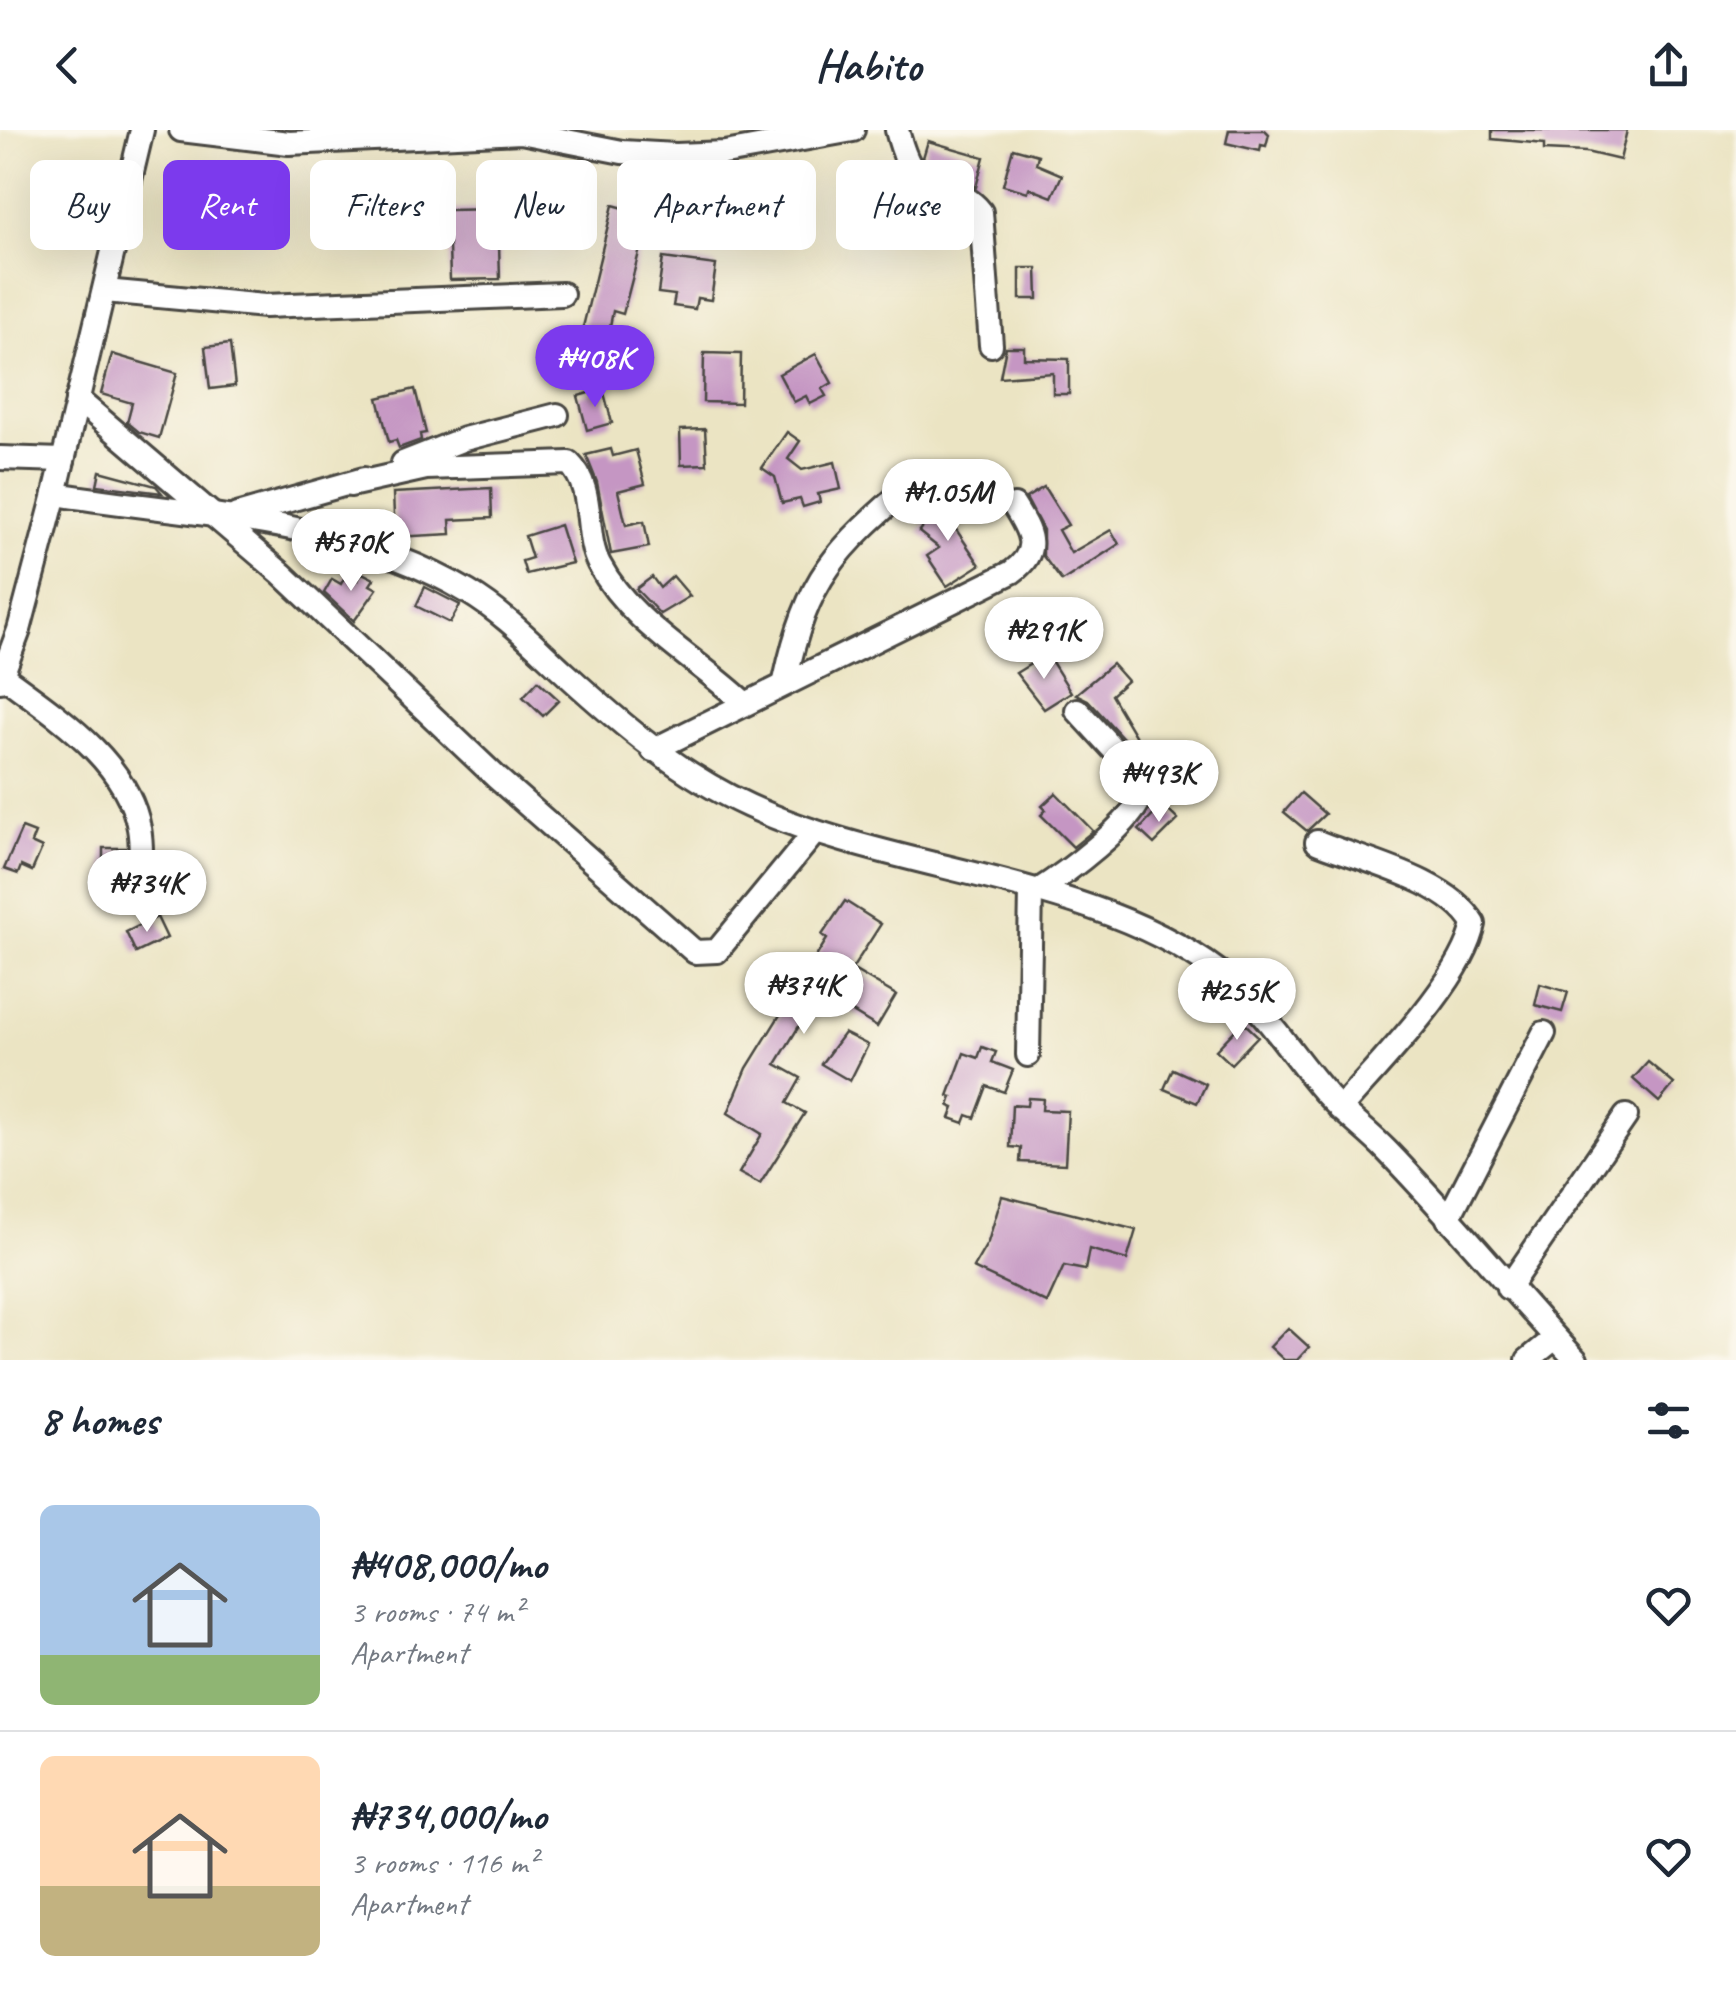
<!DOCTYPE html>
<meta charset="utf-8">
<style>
:root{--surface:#fff;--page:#f2f2f3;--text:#1f2937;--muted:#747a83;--line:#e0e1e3;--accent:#7c3aed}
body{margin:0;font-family:Caveat,sans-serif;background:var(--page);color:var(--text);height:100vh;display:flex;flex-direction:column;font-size:38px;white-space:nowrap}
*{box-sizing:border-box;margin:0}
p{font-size:32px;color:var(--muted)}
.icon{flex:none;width:55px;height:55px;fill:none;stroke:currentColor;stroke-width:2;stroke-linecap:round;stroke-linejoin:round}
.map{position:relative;height:1230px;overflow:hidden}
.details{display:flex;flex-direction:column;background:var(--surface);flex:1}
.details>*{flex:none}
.guide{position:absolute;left:30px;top:30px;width:1000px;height:90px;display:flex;gap:20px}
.price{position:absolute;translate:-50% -85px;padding:0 22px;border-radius:35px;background:#fff;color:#222;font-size:32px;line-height:65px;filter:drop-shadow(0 2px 5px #0008)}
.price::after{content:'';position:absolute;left:50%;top:60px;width:30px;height:22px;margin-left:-15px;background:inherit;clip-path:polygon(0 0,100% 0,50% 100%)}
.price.selected{background:var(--accent);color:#fff}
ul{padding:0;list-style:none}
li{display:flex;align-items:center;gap:30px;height:250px;padding:0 40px}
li+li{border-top:2px solid var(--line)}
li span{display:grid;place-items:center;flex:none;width:280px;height:200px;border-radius:15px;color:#555}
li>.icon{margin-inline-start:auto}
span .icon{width:120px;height:120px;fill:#fffc;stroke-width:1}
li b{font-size:42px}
h2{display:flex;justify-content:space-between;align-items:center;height:120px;padding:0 40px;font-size:42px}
.chip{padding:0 35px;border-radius:15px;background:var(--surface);box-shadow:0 10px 40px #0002;font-size:35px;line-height:90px}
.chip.selected{background:var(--accent);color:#fff}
header{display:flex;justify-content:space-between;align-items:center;height:130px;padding:0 40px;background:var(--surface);font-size:45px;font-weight:800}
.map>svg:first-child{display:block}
.building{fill:#c596c3}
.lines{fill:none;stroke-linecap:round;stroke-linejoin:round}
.minor-casing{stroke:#484742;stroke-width:28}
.minor{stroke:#fff;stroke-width:22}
</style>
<header><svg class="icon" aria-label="back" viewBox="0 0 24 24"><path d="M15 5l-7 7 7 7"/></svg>Habito<svg class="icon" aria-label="share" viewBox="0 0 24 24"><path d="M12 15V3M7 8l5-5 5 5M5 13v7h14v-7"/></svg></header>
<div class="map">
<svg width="1736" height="1230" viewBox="0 0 1736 1230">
<rect width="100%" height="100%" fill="#fbf7ec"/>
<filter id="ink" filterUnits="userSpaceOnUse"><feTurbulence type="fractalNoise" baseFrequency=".01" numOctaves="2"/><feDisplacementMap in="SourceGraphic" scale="20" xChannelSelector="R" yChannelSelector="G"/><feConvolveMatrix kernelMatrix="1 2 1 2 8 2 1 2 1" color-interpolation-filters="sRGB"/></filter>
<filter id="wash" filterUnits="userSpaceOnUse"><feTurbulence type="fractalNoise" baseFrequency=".0048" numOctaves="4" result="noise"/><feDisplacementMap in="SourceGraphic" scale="40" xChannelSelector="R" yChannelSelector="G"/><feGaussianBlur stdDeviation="2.25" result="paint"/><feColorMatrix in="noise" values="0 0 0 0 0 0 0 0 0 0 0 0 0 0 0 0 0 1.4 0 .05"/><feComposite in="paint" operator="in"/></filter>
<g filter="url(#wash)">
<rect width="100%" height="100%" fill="#ebe4c3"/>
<g id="blocks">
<g class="building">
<path d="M1229,0H1265L1269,4L1266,16L1261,15L1260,21L1226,13Z"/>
<path d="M1492,0H1627L1620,30L1586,22L1544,20V14L1492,9Z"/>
<path d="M928,11L984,27L976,57L934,41L923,28Z"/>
<path d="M1013,18L1038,25L1036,34L1062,45L1052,67L1029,58L1028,62L1003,55Z"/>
<path d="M613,75L631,80L625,107L642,111L623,184L613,181L608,206L583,197Z"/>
<path d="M498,79L500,149L450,150L448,80Z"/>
<path d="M663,128L716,135L711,170L697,168L695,179L673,176L675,165L658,163Z"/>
<path d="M1020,138H1037L1038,169H1020Z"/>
<path d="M230,214L235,256L210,259L205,217Z"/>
<path d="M1006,217H1024V228L1069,229V264H1053V243L1000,247Z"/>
<path d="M704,223L741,224L740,273L703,272Z"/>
<path d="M112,224L177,243L159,308L139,302L127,292L132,273L101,264Z"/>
<path d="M816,224L832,253L822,259L826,266L810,274L806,266L794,272L779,244Z"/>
<path d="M415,259L426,303L420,304L421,310L399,318L396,310L389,312L378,268Z"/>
<path d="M603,259L612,293L587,300L578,266Z"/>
<path d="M705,299L707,334L681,335L680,300Z"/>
<path d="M787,302L800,311L788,329L802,340L835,332L841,359L818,364L820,372L803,377L800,369L782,373L775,347L762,338Z"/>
<path d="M611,319L613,326L636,320L645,354L618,361L626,395L644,391L649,417L611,424L597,352L586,325Z"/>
<path d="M100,341L156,356L162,363L97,355Z"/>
<path d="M1044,357L1068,395L1058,400L1071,423L1111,400L1119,414L1062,451L1043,426V400L1026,368Z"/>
<path d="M491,358L492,388L450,390L451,404L395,407L393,363Z"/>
<path d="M948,365L963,377L951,392L980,435L947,456L927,426L939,418L919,402Z"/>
<path d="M560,395L572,433L526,444L522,431L532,428L525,406Z"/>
<path d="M347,443L358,450L362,443L374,449L370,455L377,459L354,491L324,463L332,449L341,454Z"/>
<path d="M673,446L690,466L660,484L636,459L652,447L660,458Z"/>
<path d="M425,457L460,475L450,493L416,476Z"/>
<path d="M1047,524L1071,562L1044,579L1016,543Z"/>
<path d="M1112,534L1127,551L1111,565L1140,614L1181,658L1168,670L1147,634L1088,570L1076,564Z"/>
<path d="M538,551L559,570L543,586L523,567Z"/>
<path d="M1056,663L1093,701L1073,717L1041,685L1046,680L1042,676Z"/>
<path d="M1301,663L1325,684L1307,701L1284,682Z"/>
<path d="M1163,675L1178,690L1154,714L1139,700Z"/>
<path d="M22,698L35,703L31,713L42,718L32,741L21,736L18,744L4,739Z"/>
<path d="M103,718H126L124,765H103Z"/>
<path d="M845,771L881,794L852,839L896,865L877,897L846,878L854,866L827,850L776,934L801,948L787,973L805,983L760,1054L739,1043L762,1004L728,983L747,938L827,809L822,805Z"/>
<path d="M157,787L167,808L136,823L126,802Z"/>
<path d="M1540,854L1568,862L1562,882L1535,875Z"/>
<path d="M1243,892L1258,906L1231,934L1216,920Z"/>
<path d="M844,903L868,915L850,951L821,934Z"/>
<path d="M982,917L996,922L992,932L1013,940L1004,962L987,956L975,988L967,985L964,993L950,988L954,978L949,976L952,967L948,966L964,923L978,928Z"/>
<path d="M1648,932L1674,954L1659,972L1633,949Z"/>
<path d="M1173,939L1206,954L1197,973L1164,959Z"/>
<path d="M1028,968L1043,969L1042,980L1068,981L1065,1034L1020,1032L1021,1018L1010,1017L1012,975L1027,976Z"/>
<path d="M1002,1066L1136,1100L1127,1130L1089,1119L1085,1140L1064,1136L1047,1173L973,1138L988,1112Z"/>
<path d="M1288,1198L1309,1217L1297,1230H1284L1270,1217Z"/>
</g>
</g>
</g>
<g filter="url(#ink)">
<use href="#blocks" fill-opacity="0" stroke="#484742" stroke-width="2.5"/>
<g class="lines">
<defs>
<g id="minor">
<path d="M181,0L289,13L521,2L622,22L676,25L725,23L853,0"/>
<path d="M897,0C919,87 950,43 981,82L991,215"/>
<path d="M105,161L265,176L562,164"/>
<path d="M77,269L282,444L497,648L695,822L717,821L815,702"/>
<path d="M0,328L63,330"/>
<path d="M403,333L464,309L557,285"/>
<path d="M350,355L426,338L569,333C596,359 583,403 599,434C630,493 696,528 743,572"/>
<path d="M55,364C194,386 344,388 468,462C505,484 534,515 566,544C622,595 679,644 749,676C895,743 1091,746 1219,842C1262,874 1292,926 1327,965C1345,985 1368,1001 1387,1021C1452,1088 1512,1161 1576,1230"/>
<path d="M237,385L364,349"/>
<path d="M3,546C54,584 127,630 139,698C143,720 140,744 139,767"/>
<path d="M0,551L19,500L55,364L142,0"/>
<path d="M785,551C808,444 835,421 916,350"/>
<path d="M653,620L1012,442C1041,421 1031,403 1014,376"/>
<path d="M1317,712C1364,731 1449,750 1474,794C1464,849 1378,935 1340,979"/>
<path d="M1036,762C1063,745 1136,692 1143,662L1136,644L1077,580"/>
<path d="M1028,925L1031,761"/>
<path d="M1448,1089L1544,903"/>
<path d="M1508,1158L1626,986"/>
<path d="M1528,1230L1555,1208"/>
</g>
</defs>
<use href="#minor" class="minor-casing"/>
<use href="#minor" class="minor"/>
</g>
</g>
</svg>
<b class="price selected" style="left:595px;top:280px">₦408K</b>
<b class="price" style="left:948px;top:414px">₦1.05M</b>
<b class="price" style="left:351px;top:464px">₦570K</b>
<b class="price" style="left:1044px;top:552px">₦291K</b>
<b class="price" style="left:1159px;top:695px">₦493K</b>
<b class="price" style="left:147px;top:805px">₦734K</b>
<b class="price" style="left:804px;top:907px">₦374K</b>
<b class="price" style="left:1237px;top:913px">₦255K</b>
<div class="guide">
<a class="chip">Buy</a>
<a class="chip selected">Rent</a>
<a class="chip">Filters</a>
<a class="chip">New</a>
<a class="chip">Apartment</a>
<a class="chip">House</a>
</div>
</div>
<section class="details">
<h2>8 homes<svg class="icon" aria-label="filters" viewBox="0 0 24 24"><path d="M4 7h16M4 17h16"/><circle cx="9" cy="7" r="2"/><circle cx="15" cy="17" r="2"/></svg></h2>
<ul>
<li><span style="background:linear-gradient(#a9c7e8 75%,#8fb573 0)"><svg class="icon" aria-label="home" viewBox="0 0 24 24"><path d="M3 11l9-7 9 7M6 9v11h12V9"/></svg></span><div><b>₦408,000/mo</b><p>3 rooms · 74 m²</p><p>Apartment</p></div><svg class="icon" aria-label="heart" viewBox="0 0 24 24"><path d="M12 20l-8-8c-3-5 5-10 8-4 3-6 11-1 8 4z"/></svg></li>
<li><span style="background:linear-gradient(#ffd9b3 65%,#c2b280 0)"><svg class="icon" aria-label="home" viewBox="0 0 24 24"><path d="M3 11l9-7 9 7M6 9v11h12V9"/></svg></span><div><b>₦734,000/mo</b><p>3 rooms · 116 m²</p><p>Apartment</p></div><svg class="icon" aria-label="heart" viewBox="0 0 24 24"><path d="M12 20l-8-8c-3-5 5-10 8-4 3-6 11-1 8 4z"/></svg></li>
</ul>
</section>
